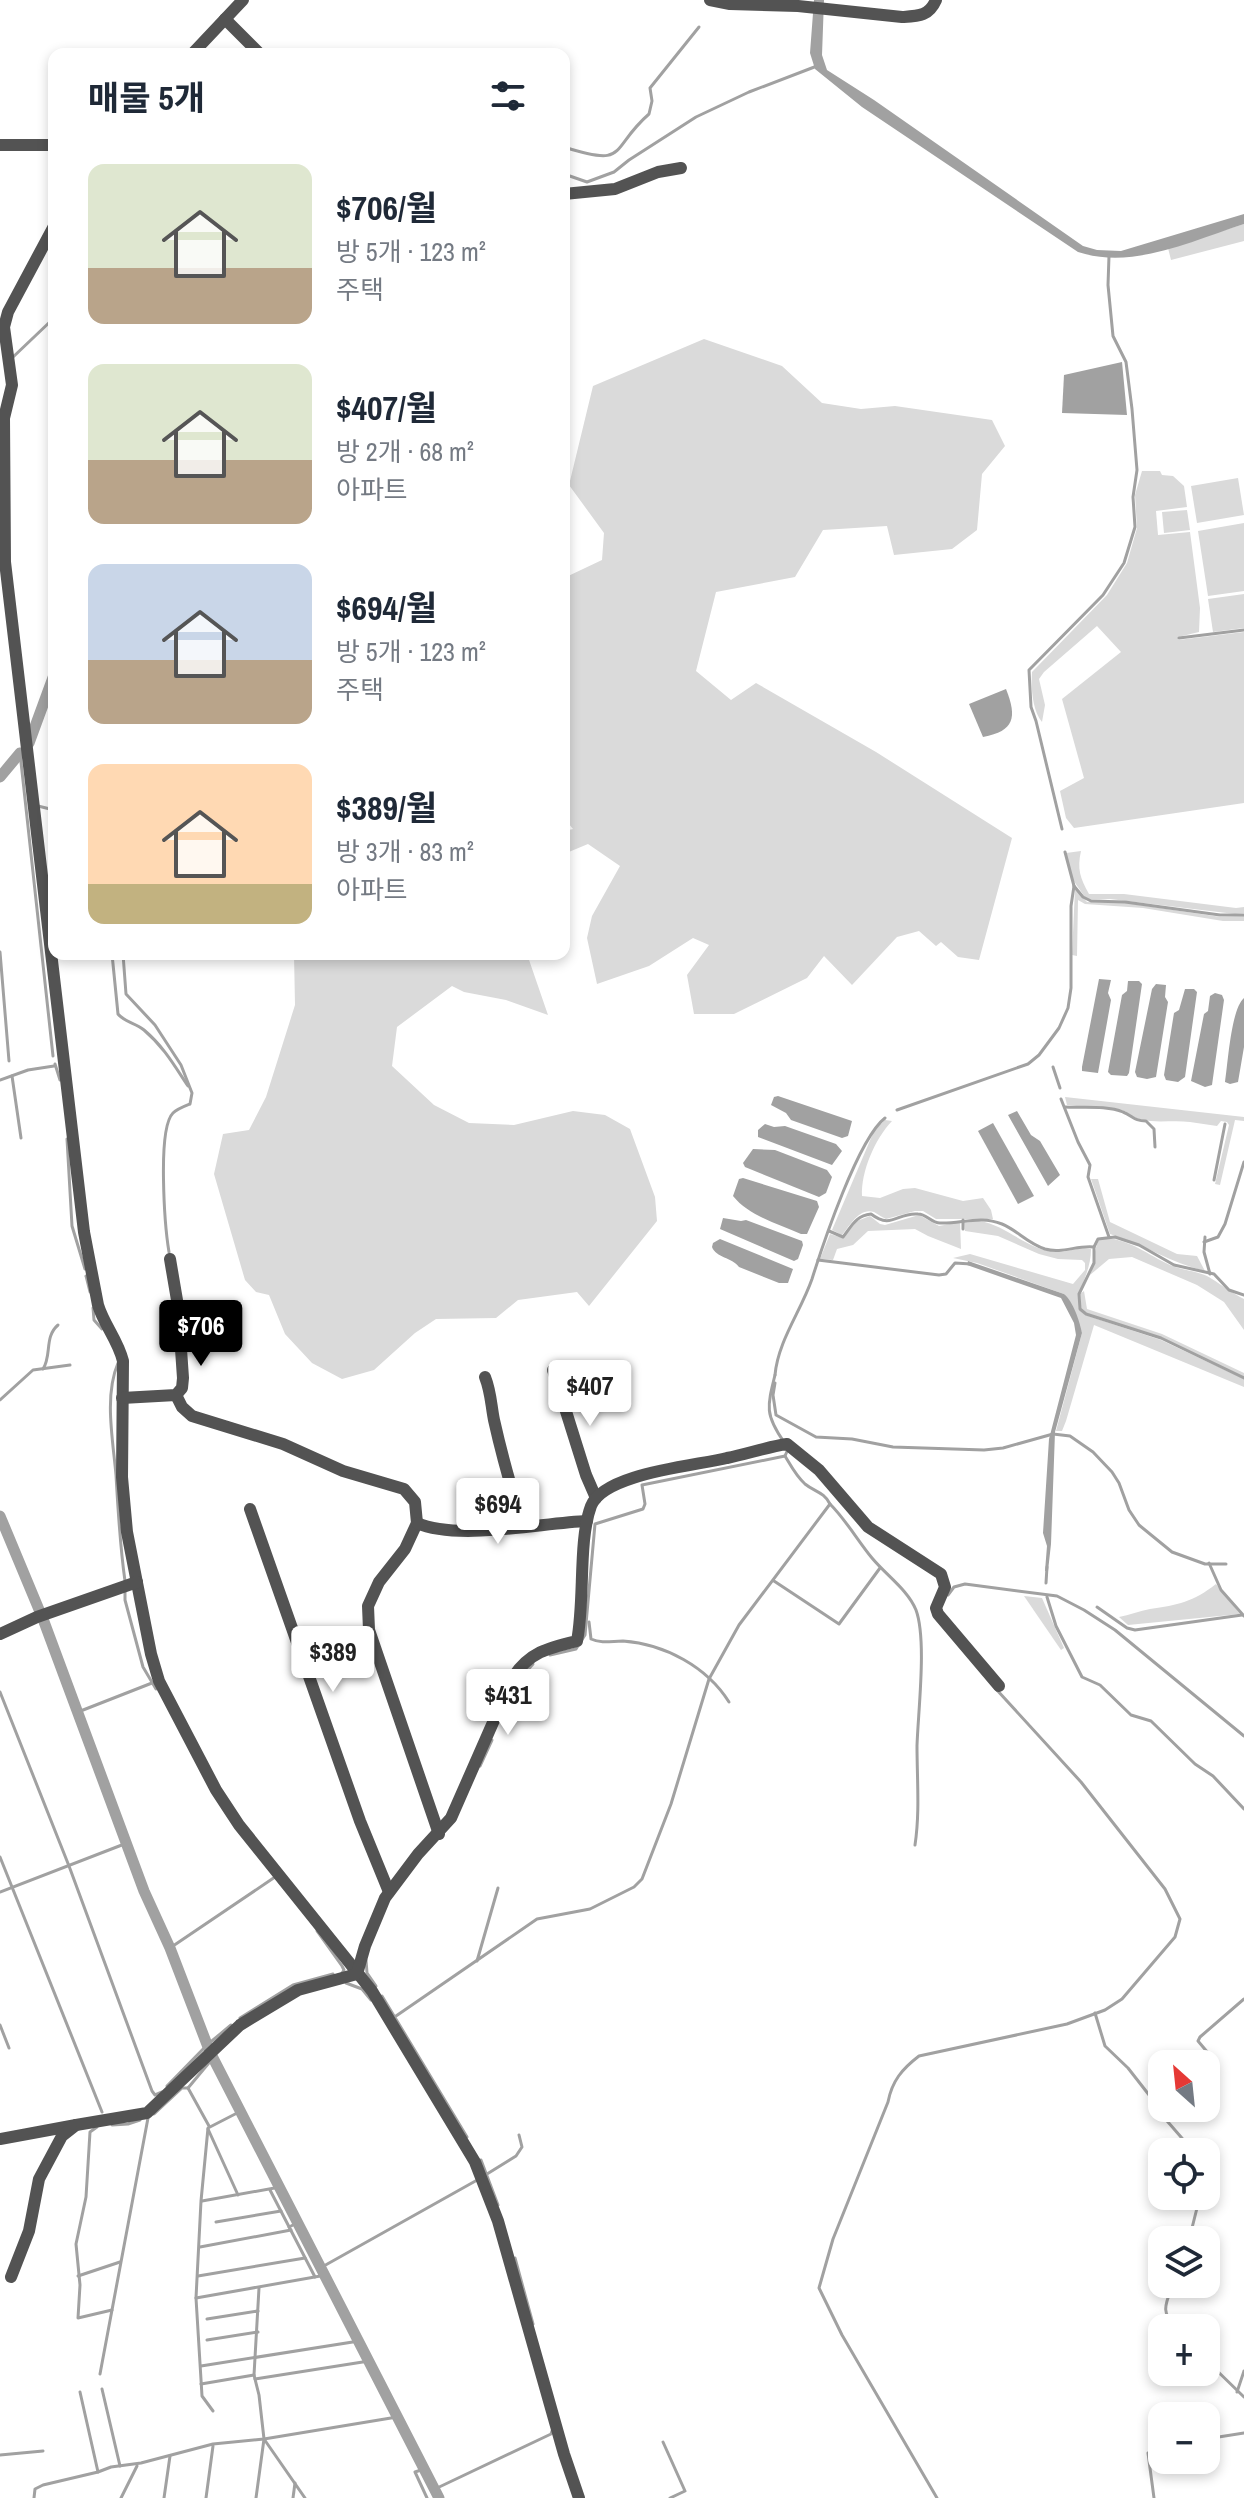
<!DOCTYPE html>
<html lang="ko">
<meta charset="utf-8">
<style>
:root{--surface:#fff;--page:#f6f6f7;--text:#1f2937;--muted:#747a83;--accent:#000}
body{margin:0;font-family:"Archivo Narrow","Noto Sans KR",sans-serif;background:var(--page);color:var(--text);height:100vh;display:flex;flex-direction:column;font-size:30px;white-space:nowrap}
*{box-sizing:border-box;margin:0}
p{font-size:26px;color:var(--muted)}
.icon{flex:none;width:44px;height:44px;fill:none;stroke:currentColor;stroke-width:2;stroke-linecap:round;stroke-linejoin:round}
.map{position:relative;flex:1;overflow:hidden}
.sheet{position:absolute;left:48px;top:48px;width:522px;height:912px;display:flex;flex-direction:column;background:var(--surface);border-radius:16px;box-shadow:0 4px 12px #0003}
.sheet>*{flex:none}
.needle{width:52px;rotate:333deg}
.tools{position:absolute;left:1148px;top:2050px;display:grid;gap:16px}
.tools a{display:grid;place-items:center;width:72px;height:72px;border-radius:16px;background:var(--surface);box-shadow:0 4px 12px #0003;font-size:40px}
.price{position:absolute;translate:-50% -68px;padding:0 18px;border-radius:8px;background:#fff;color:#222;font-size:26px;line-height:52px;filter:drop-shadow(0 2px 4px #0008)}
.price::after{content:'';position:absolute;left:50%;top:48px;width:24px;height:18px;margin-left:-12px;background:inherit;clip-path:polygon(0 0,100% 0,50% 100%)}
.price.selected{background:var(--accent);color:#fff}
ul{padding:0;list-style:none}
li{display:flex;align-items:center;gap:24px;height:200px;padding:0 40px}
li span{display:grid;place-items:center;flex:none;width:224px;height:160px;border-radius:16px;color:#555}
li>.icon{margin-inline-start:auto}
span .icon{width:96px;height:96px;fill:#fffc;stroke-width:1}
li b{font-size:34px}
h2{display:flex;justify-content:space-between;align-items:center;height:96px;padding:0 40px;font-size:34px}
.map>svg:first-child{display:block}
.green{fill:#dadada}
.water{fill:#a1a1a1}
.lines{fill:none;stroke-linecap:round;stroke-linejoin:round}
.stream{stroke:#a1a1a1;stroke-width:3}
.canal{stroke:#a1a1a1;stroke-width:11}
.minor{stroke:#535353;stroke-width:12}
</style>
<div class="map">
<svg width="1244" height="2498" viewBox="0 0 1244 2498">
<rect width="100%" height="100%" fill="#fff"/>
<g class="green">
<path d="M1244,224V241L1171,260L1168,248Z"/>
<path d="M704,339L782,366L822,403L861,409L895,406L992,420L1005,446L982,474L977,530L952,549L894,555L887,526L823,530L795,577L716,592L696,671L731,700L756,683L876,752L1012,838L979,960L958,957L941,942L936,946L919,931L897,937L852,985L824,956L807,978L734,1014H694L687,975L709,945L693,938L649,966L597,984L587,938L592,916L620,866L588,844L564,854V831L573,829L564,818V578L602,560L604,533L569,485L593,386Z"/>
<path d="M1142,471H1160L1162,475L1173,476L1184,486L1187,507L1156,511L1158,535L1190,532L1200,608L1199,632L1178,637V640L1244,632V803L1074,828L1066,818L1060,791L1084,778L1062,699L1121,652L1097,626L1044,672L1039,679L1045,705L1042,722C1032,710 1031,687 1032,672L1107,595L1127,563L1137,528L1135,495Z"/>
<path d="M1238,478L1244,515L1197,523L1191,486Z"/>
<path d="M1187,510L1190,530L1164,533L1162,512Z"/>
<path d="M1244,523V591L1208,596L1198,531Z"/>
<path d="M1244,594V628L1213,632L1208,599Z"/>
<path d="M1081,851C1077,869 1080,878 1089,894H1124L1236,908L1244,907V913L1235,914L1110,899L1087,900L1073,880L1066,853Z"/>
<path d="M1075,889L1087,902L1126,903L1221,917L1244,916V921H1223L1143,908L1085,904L1078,900L1077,956L1072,955Z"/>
<path d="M294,954H527L548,1015L506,1000L464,992L452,986L397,1027L392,1066L434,1105L469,1123L514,1125L573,1111L605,1115L630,1129L655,1197L657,1221L589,1306L577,1292L518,1300L496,1318L436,1319L415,1333L374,1370L342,1379L312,1363L285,1334L269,1295L256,1292L245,1280L214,1174L223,1134L249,1130L266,1097L295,1005Z"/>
<path d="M1065,1097L1244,1117V1121L1235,1120L1220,1185L1215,1184L1229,1125L1227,1122L1221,1121L1217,1126C1208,1125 1199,1123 1190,1122C1168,1119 1142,1127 1125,1111L1067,1105Z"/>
<path d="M885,1120L892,1121C875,1139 861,1171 862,1196L880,1198L903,1189L915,1188L963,1201L983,1198L991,1210L993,1219H936L923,1211H915L886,1219C881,1217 878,1214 874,1212C859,1207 849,1227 842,1235L832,1230L874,1131Z"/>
<path d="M1091,1179H1098L1110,1222L1177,1254L1197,1256L1205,1271C1171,1263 1143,1244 1110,1234Z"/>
<path d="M919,1215L939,1226L960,1222L961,1249L928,1236L915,1229L868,1231L853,1245L837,1249L833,1260L820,1259L830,1234L843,1238L857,1221L870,1216L880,1224L885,1225Z"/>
<path d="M979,1221C1005,1225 1022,1245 1048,1251C1063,1255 1076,1246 1091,1249C1091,1274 1077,1286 1079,1309L1085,1315L1161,1340L1244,1379V1387L1094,1325L1066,1421L1062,1431H1056L1082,1333L1064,1294L977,1263L953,1258L970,1254L1073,1284L1085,1270V1263L1082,1260L1058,1259L1039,1254L998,1236L965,1231L964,1222Z"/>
<path d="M1106,1238C1131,1240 1148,1255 1170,1265C1183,1271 1201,1271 1212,1279C1223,1286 1232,1293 1244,1299V1330L1224,1302L1197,1285L1132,1257L1109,1259L1090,1275C1095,1263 1093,1251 1099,1240Z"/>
<path d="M1084,1291L1087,1309L1162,1334L1244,1373V1377L1161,1337L1086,1313L1081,1309L1080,1294Z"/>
<path d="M1216,1584L1240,1614L1128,1625L1119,1617C1129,1615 1140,1611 1150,1609C1178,1605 1193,1602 1216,1584Z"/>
<path d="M1024,1596L1042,1598L1064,1648L1061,1650Z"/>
</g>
<g class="water">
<path d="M814,0H824L822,55L827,70L874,100L1083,246L1097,250L1121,251L1244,214V224C1191,241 1133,270 1078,252L862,107L815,69L810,53Z"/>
<path d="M1122,362L1127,415L1062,413L1064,375Z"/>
<path d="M1006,689C1017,717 1015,731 983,737L969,704Z"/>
<path d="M1099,979L1111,980L1108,993L1111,1000L1098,1073L1082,1071V1067Z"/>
<path d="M1128,981H1139L1142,984L1129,1073L1127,1076L1111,1075L1108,1072L1122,995L1127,991Z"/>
<path d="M1156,984L1166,985L1165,997L1168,1002L1156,1077L1147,1079L1137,1077L1135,1072L1152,989Z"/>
<path d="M1185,989H1194L1197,992L1185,1077L1178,1082L1166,1080L1164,1075L1174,1013L1179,1010Z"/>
<path d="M1215,993L1222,995L1224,1000L1212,1085L1205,1087L1191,1081L1204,1014L1208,1011L1210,996Z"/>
<path d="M1244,998V1047L1238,1082L1230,1084L1225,1082C1228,1063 1231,1009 1244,998Z"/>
<path d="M778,1096L852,1121L848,1136L842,1138L791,1120L786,1113L771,1105L774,1097Z"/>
<path d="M1017,1111L1031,1135L1040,1141L1060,1175L1048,1186L1008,1115Z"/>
<path d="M993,1123L1034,1196L1018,1204L978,1131Z"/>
<path d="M765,1124L774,1127L785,1126L836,1144L842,1151L832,1165L758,1137V1130Z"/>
<path d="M753,1149L775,1150L827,1170L832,1177L826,1193L819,1197L745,1167L743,1163Z"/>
<path d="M743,1178L817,1201L819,1207L807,1234H801C778,1224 749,1216 733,1196L739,1179Z"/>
<path d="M723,1218L741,1221L746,1220L802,1241L803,1245L798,1259L794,1261L720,1229Z"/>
<path d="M720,1239L793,1269L788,1283H779L739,1267C732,1257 716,1258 712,1247L713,1243Z"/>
<path d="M968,1261L1064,1294C1073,1301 1080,1322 1082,1333L1055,1432L1051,1544L1048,1571H1045L1047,1546L1043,1533L1049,1439L1076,1335L1074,1323L1061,1298L967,1265Z"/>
</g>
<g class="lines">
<g class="stream">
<path d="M564,147C629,168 609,149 649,114L652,101L650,88L699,27"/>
<path d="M564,174L587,182L614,172L629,160L696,117L749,92L817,66"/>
<path d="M12,358L54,318"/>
<path d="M1179,638L1244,630"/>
<path d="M20,753L53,1056"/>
<path d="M38,806L54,810"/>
<path d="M1062,829L1036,721L1031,707L1029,670L1103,595L1124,563L1135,527L1133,497L1137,470L1132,409L1126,362L1113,336L1108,285L1109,256"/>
<path d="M1074,886L1083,897L1091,901L1125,902L1220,915H1244"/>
<path d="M0,952L9,1061"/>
<path d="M112,954L118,1014C124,1022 136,1023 144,1030C164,1047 174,1065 188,1086"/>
<path d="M123,954L126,994L155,1025L181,1065L192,1093L190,1104C185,1106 177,1109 173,1113C157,1129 165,1228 169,1252"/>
<path d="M55,1064L60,1080"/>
<path d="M1053,1067L1060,1088"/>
<path d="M12,1076L21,1138"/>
<path d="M0,1080L28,1070L54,1066"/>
<path d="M1061,1099L1078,1142L1090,1165L1088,1177L1109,1237"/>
<path d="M1065,1107C1082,1108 1107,1105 1123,1112C1133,1116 1134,1121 1146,1121L1154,1129L1155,1147"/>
<path d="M897,1110L1028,1064L1039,1055L1059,1028L1068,1008L1071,988V906L1074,886L1065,852"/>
<path d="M67,1139L72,1226L85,1269"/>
<path d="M1214,1180L1225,1124"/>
<path d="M963,1220V1229"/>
<path d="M829,1231L843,1237C852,1226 855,1216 871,1214C892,1230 897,1212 918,1214C927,1214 931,1223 940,1223C961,1224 980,1215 1002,1224C1017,1230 1027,1243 1045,1249C1062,1254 1077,1245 1094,1247L1098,1239L1115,1237L1139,1245L1174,1265L1214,1274L1229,1290L1244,1295"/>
<path d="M1205,1237L1204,1252L1210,1274"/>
<path d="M1204,1242L1218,1237L1225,1224L1244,1162"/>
<path d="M1094,1247V1263L1079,1294L1080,1309L1086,1314L1161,1338L1244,1378"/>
<path d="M818,1260L939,1275L946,1274L955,1263L971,1264"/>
<path d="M86,1276L90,1292"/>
<path d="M93,1308L94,1320L102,1329"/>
<path d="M118,1363C104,1396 113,1440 116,1475C118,1511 120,1546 125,1581"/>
<path d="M43,1369C52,1355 44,1337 58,1325"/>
<path d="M775,1375C767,1407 765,1415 784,1442"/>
<path d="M775,1375C778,1341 801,1311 812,1279C823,1244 858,1139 885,1118"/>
<path d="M775,1383L773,1395L776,1415L816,1437L852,1439L893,1447L984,1450L1003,1448L1053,1434L1070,1436L1093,1452L1112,1472L1119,1483L1129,1510L1139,1525L1172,1552L1205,1564H1226"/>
<path d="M0,1400L33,1370L70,1365"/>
<path d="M830,1504C846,1520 858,1541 872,1558C886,1575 908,1590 916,1610C927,1640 918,1712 917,1746C917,1779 920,1812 915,1845"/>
<path d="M1209,1563L1221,1590L1244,1616"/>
<path d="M774,1581L839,1624L880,1568"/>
<path d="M1046,1583L1047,1567"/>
<path d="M125,1590V1600L143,1667L156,1689"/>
<path d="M948,1595L954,1587L965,1584L1057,1596L1084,1610L1115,1630L1244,1736"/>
<path d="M1047,1597L1056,1626L1082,1677L1100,1685L1131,1715L1151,1721L1195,1764L1213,1776L1244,1809"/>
<path d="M1097,1607L1127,1628L1135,1630L1242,1615"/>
<path d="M589,1622L591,1639C602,1644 612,1641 623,1641C665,1644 707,1667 729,1702"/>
<path d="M550,1655L576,1649L585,1635L595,1524L643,1509L645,1504L642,1485L785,1456"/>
<path d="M517,1682L533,1664"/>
<path d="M0,1692L69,1866L152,2091L155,2095L162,2092"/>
<path d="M78,1712L152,1683"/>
<path d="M480,1766L492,1740"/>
<path d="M0,1857L102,2112"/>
<path d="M0,1892L127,1843"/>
<path d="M317,1931L342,1966L344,1970L342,1973"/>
<path d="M170,1948L275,1877"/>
<path d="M366,1960L367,1973L376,1986"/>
<path d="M477,1961L498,1888"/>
<path d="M346,1983L362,1989L371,2000"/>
<path d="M382,1996L467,2137"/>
<path d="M1095,2013L1105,2046L1128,2068L1160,2109"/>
<path d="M396,2016L537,1919L590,1909L634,1887L642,1879L671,1804L709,1679L739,1625L830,1504C824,1492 815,1492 805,1484C796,1476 791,1466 785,1456L788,1449"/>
<path d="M240,2018L293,1985L333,1974"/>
<path d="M0,2025L9,2048"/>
<path d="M1206,2074L1213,2070L1214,2060L1198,2041L1200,2037L1244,1999"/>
<path d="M167,2086L207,2045L231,2025"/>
<path d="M1162,2107L1161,2114L1194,2152"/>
<path d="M154,2114L182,2088H188"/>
<path d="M112,2125L128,2124L140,2120"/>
<path d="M209,2126L188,2088L213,2058"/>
<path d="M97,2127L90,2132L86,2197L76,2244L80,2285L78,2318L112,2310"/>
<path d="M208,2129L238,2195"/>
<path d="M481,2160L498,2205"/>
<path d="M1206,2170L1210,2177L1206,2184"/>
<path d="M487,2174L516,2156L522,2147L519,2135"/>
<path d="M270,2190L315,2277"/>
<path d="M202,2201L280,2187"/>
<path d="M216,2222L281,2211"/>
<path d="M289,2227L299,2222"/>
<path d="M1189,2240L1200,2196"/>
<path d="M200,2247L291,2230"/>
<path d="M515,2258L533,2324"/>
<path d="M322,2267L479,2179"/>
<path d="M78,2276L120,2262"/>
<path d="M198,2276L305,2258"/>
<path d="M1173,2284C1166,2304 1160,2310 1175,2328"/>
<path d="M196,2298L326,2275"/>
<path d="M207,2319L258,2311"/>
<path d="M207,2340L258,2332"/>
<path d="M1206,2360L1244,2397"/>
<path d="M201,2366L359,2341"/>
<path d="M100,2374L148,2118"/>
<path d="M255,2379L369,2361"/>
<path d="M201,2384L254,2375"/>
<path d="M102,2389L120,2466"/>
<path d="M80,2392L98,2472"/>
<path d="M1237,2392L1244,2371"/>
<path d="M213,2411L202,2396L196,2298L201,2201L208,2128L241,2111"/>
<path d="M264,2439L305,2498"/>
<path d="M1206,2439L1244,2433"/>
<path d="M663,2442L685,2491L670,2498"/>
<path d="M0,2455L43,2451"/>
<path d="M424,2469L415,2472L427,2498"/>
<path d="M435,2489L551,2434L552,2431"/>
<path d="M34,2498L35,2489L43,2485L98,2472L111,2467L141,2463L213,2444L264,2439L397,2417"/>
<path d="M121,2498L137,2466"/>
<path d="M164,2498L170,2456"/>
<path d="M206,2498L213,2446"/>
<path d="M256,2498L264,2439L259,2395L254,2375L259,2288"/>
<path d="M293,2498L295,2483"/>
<path d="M937,2498L842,2335L819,2288L833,2239L888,2102C892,2081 902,2069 919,2056L1067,2024L1105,2010L1122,1999L1175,1937L1180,1919L1165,1889L1081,1782L996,1689"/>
<path d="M1154,2498L1148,2453L1162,2449"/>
</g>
<g class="canal">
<path d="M29,743L54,675"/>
<path d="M0,777L20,753"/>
<path d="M0,1516L40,1612"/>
<path d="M43,1619L144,1891L170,1948L208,2047"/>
<path d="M212,2056L439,2498"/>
</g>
<g class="minor">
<path d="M710,0L730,4L798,6L902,17C919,16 929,16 936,0"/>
<path d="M225,19L260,54"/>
<path d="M192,54L243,0"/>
<path d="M0,145H54"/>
<path d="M564,194L615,189L658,172L681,168"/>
<path d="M54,226L8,312L4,327L12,385L4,418L5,562L84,1232L98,1305C104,1325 118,1340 123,1361L122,1477L127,1532L151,1654L159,1681L216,1790L239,1825L372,1991L475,2162L498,2221L564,2454L579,2498"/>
<path d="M553,1370L586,1475L596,1498"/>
<path d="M485,1377C491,1392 491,1405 494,1420C502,1456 512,1491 523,1526"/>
<path d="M176,1395L182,1407L192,1416L283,1444L343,1471L404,1489L415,1502L417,1523L405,1549L379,1582L368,1606L369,1630L439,1834"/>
<path d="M122,1398L176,1395L182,1388L183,1378L178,1306L170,1259"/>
<path d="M250,1509L360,1821L389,1892"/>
<path d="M417,1523C458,1541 540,1523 587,1521"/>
<path d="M0,1634L37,1617L137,1582"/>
<path d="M0,2139L76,2125"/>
<path d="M11,2277L29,2231L39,2179L62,2136L76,2125L147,2113L240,2025L298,1990L357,1974L365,1946L385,1898L418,1854L451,1818L513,1677C530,1652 548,1648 577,1641C585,1601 578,1541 591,1506C604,1473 695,1466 727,1458C747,1454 767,1447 787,1444L819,1470L868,1527L941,1574L945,1587L936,1608L938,1614L999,1686"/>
</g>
</g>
</svg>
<div class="tools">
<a><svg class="needle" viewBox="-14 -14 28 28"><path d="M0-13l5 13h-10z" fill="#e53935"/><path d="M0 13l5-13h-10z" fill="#747a83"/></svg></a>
<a><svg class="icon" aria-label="locate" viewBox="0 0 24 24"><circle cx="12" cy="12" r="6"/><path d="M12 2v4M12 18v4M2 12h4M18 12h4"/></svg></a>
<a><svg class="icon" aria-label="layers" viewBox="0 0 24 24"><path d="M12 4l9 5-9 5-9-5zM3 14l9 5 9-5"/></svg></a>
<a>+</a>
<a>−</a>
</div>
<b class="price selected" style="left:201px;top:1368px">$706</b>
<b class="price" style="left:590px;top:1428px">$407</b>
<b class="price" style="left:498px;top:1546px">$694</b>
<b class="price" style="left:333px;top:1694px">$389</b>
<b class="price" style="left:508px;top:1737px">$431</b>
<section class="sheet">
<h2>매물 5개<svg class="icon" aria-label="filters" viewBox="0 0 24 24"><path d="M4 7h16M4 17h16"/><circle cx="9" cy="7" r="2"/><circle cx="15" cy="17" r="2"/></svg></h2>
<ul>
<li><span style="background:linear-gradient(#dfe7d0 65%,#b9a48a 0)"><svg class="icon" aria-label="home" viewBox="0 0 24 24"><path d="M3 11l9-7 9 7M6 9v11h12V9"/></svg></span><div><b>$706/월</b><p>방 5개 · 123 m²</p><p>주택</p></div></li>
<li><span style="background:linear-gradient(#dfe7d0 60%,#b9a48a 0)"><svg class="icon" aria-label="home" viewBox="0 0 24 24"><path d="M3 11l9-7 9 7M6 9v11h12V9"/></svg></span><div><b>$407/월</b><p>방 2개 · 68 m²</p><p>아파트</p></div></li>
<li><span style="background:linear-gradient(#c9d6e8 60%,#b9a48a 0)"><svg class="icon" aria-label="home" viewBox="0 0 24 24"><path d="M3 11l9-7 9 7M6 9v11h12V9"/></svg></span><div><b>$694/월</b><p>방 5개 · 123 m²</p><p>주택</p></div></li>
<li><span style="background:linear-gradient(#ffd9b3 75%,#c2b280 0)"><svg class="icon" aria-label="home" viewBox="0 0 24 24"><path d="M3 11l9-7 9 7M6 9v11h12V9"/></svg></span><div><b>$389/월</b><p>방 3개 · 83 m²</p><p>아파트</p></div></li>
</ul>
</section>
</div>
